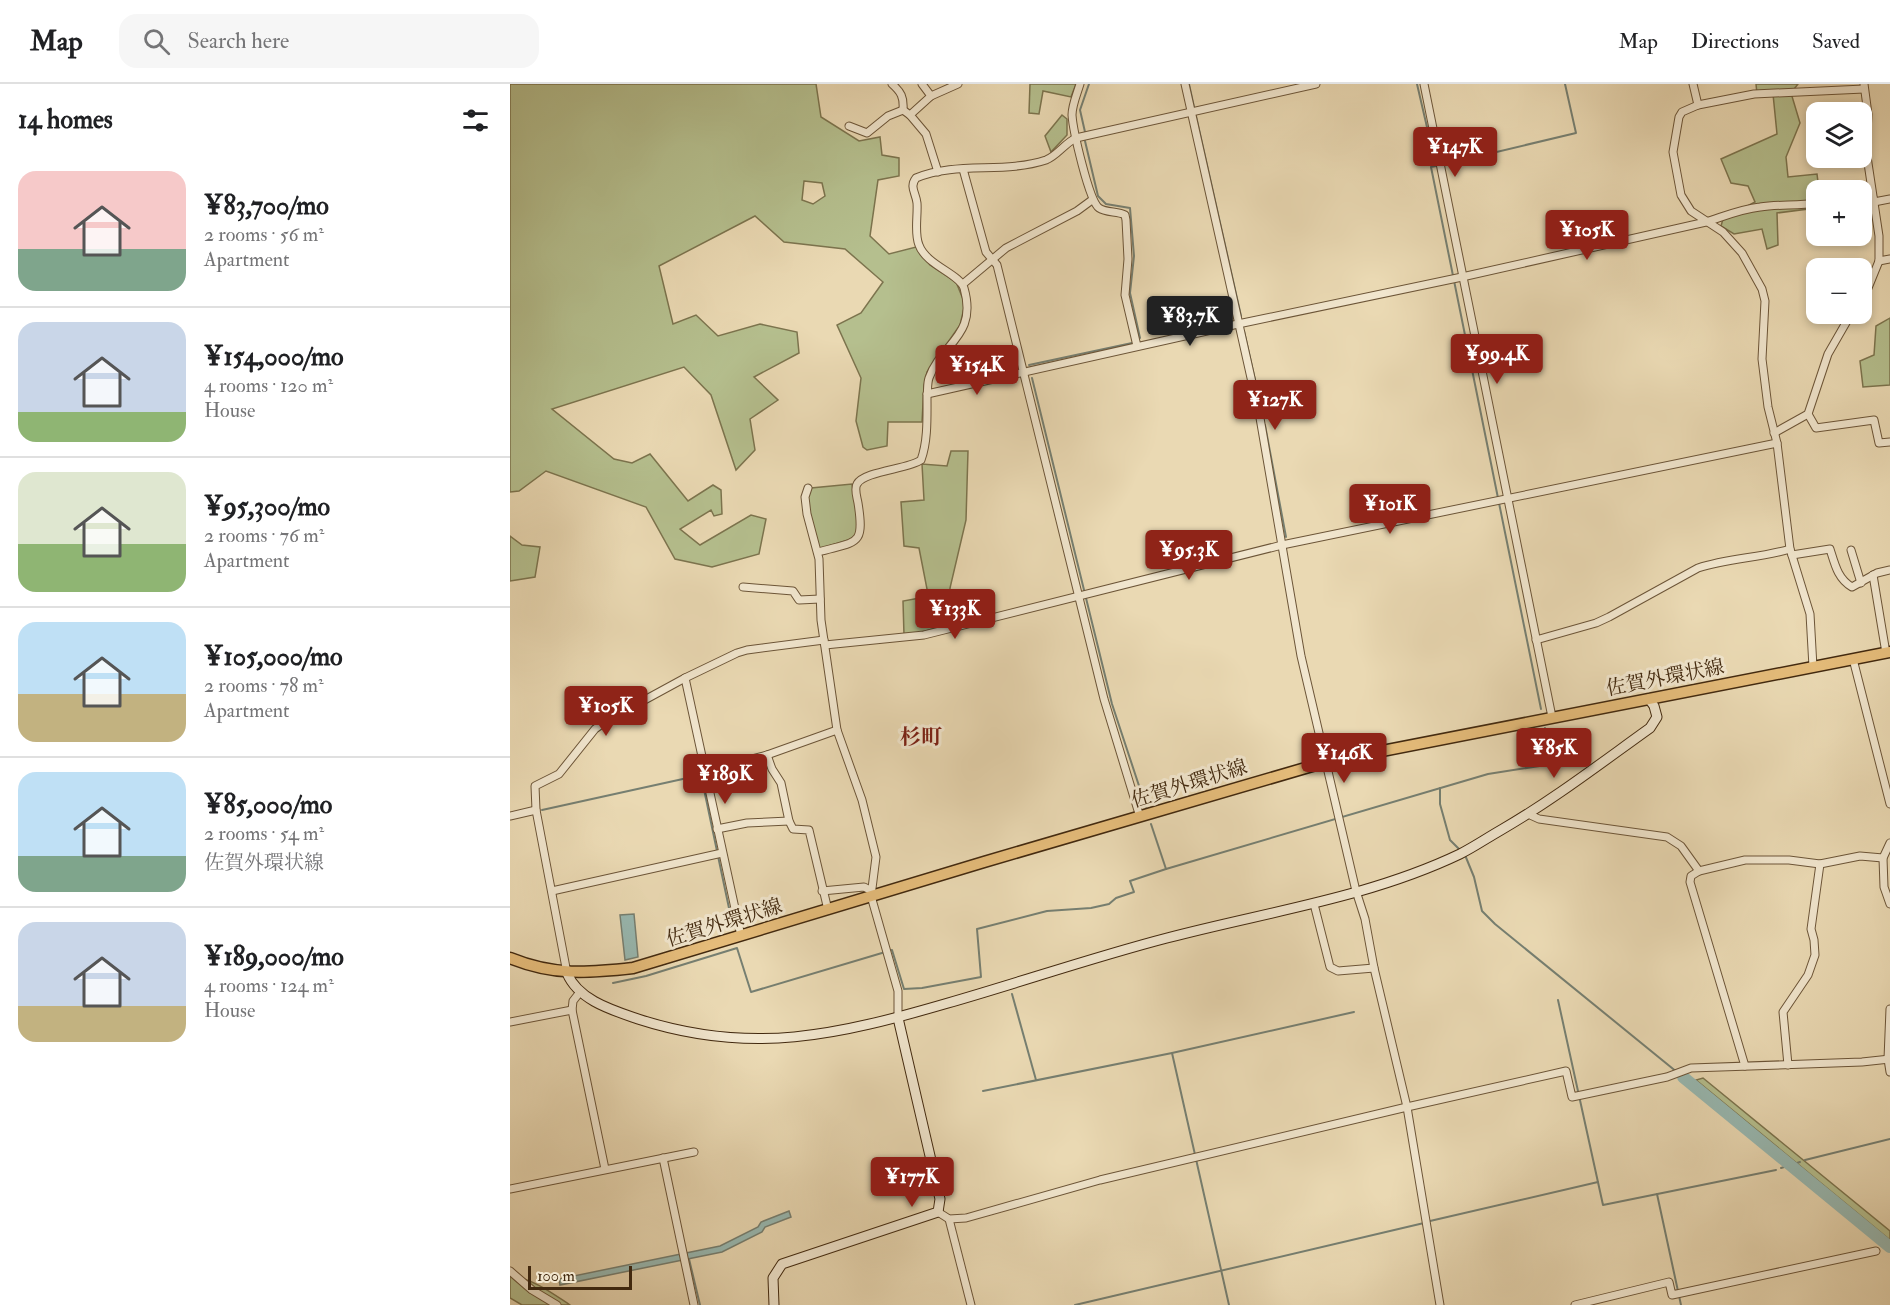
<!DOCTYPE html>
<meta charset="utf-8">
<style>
:root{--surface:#fff;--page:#f6f6f6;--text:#202124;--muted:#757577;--line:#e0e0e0;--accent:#8f2418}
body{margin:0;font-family:"IM FELL Double Pica","Noto Serif JP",serif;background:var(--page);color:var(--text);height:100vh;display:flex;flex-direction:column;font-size:22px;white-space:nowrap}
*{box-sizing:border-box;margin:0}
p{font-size:20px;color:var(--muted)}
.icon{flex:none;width:33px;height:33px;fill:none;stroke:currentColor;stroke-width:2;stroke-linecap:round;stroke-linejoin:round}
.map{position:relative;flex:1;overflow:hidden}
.drawer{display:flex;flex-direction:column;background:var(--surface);width:510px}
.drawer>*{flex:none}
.fabs{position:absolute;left:1296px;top:18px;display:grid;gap:12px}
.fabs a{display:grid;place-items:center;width:66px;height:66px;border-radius:12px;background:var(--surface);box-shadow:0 3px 9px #0003;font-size:30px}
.scale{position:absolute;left:18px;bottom:15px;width:104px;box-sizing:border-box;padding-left:6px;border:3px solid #42290f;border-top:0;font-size:16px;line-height:21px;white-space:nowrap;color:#42290f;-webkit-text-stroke:4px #f1e6ce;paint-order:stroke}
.price{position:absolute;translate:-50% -51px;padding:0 14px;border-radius:6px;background:var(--accent);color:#fff;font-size:20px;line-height:39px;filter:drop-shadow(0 2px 3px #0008)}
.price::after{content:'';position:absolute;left:50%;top:36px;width:18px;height:14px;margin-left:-9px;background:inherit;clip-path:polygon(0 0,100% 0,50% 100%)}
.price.active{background:#222;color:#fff}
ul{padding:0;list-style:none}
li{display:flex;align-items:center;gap:18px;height:150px;padding:0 18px}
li+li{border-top:2px solid var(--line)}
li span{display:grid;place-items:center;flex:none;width:168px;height:120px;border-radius:18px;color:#555}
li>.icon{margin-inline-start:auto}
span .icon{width:72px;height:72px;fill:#fffc;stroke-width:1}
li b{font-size:26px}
h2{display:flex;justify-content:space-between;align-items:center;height:72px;padding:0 18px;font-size:26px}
header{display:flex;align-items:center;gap:36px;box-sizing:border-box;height:84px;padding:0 30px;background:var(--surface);border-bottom:2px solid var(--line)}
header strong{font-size:28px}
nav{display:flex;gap:33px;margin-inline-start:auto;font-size:21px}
.search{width:420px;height:54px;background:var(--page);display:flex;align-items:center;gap:15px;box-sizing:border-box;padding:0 21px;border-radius:18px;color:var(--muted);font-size:22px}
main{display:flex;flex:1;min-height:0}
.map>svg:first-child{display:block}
.green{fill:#b5bf8e;stroke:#7c744e;stroke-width:1.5;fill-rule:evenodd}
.water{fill:#98b9b2;stroke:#767f71;stroke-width:1.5}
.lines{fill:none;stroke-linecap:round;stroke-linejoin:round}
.stream{stroke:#767f71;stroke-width:2}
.river{stroke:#98b9b2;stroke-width:12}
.street-casing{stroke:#6c5538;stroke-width:9}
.secondary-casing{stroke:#42290f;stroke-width:11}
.primary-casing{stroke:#42290f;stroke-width:13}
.street{stroke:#f1e6ce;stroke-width:7}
.secondary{stroke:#f1e6ce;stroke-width:9}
.primary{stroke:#e5bc7a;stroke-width:10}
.labels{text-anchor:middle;stroke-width:6;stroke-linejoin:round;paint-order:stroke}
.street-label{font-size:20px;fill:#42290f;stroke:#f1e6ce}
.neighbourhood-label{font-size:21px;font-weight:bold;fill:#7a1f14;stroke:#f1e6ce}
</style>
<header>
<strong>Map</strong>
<div class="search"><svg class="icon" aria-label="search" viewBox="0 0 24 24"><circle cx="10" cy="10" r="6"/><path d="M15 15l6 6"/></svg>Search here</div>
<nav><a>Map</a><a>Directions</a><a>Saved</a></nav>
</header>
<main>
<section class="drawer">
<h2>14 homes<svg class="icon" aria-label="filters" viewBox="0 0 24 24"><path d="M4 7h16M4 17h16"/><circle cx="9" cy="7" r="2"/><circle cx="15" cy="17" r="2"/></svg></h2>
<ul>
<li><span style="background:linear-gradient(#f6c9c9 65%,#7fa58c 0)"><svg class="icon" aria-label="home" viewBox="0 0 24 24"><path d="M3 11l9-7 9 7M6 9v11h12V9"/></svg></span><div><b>¥83,700/mo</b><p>2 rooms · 56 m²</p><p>Apartment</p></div></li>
<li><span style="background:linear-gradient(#c9d6e8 75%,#8fb573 0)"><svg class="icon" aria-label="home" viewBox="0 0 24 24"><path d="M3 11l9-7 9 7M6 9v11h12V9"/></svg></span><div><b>¥154,000/mo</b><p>4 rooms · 120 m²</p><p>House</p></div></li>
<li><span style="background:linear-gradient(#dfe7d0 60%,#8fb573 0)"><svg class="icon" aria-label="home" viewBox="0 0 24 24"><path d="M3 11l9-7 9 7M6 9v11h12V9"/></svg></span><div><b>¥95,300/mo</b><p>2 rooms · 76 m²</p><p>Apartment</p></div></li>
<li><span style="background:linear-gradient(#bfe0f5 60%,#c2b280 0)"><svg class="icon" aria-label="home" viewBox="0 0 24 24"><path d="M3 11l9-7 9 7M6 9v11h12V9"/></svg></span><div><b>¥105,000/mo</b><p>2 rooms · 78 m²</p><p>Apartment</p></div></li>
<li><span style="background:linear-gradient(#bfe0f5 70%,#7fa58c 0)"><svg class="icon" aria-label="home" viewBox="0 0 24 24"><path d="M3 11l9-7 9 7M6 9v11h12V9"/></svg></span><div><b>¥85,000/mo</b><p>2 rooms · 54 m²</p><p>佐賀外環状線</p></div></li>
<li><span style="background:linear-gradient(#c9d6e8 70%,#c2b280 0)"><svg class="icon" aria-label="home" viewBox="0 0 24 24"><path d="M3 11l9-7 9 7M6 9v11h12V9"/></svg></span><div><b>¥189,000/mo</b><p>4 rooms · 124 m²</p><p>House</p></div></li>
</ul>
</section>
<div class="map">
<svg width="1380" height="1221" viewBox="0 0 1380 1221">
<rect width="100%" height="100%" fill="#ead9b3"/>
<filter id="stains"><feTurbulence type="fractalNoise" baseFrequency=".00333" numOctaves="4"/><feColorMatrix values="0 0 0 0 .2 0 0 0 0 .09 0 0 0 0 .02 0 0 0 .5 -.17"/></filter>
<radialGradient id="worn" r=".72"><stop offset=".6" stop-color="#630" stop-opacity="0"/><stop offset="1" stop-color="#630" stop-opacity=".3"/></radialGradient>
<g class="green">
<path d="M0,0H306L311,33L349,57L370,53L372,71L389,74V92L368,96L360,152L379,170L406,163L420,181L446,198L455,220L450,241L417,288L414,302L412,338H378L377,362L357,366L353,363L346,337L351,294L327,241L351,229L373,198L335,165L274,158L245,132L149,182L163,240L186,231L208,252L250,240L287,248L289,269L244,293L268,316L240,335L245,366L226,386L201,311L174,283L42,325L104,375L122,379L140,370L178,417L203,401L211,406L212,430L204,432L201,426L170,445L190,461L241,431L256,435L249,470L202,483L165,475L136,423L36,387L9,407L0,408ZM294,97L312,99L315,112L303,120L292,116Z"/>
<path d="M520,0H566L561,13L533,7L529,30L519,29Z"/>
<path d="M1246,0H1288L1281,9L1290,39L1276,73L1278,93L1307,90L1309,106H1306V124L1267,129L1268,161L1257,165L1252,145L1224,150L1211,142L1213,135L1245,118L1238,102L1221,99L1211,75L1267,50L1263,10H1247Z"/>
<path d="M552,31L557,35V51L541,68L535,52Z"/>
<path d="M1380,234V301L1353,303L1350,277L1364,271L1366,242Z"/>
<path d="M441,367H458L456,436L440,504V540L412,548L394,551L393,517L415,513L417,505L409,464L394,462L391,418L414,416L412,380L437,382Z"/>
<path d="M342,400L349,443L344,454L309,465L297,416L301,404Z"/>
<path d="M0,452L12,461L30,463L25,493L0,497Z"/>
<path d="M1193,994L1380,1147V1156L1186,996Z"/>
<path d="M0,1192C22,1194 42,1209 60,1221H12L0,1214Z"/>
</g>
<g class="water">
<path d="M124,830L128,873L115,876L110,831Z"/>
<path d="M279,1127L281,1133L255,1143L252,1148L212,1168L50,1201L49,1195L210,1162L248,1143L251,1138Z"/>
</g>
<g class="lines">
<g class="stream">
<path d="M679,0L684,23"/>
<path d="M907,0L926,82L921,83L988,414"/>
<path d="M686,32L731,232"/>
<path d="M575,48L570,26L579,0"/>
<path d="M575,57L588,112L596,120L620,124L624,172L620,209L630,254"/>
<path d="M936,80L1066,49L1055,0"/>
<path d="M734,247L752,327"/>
<path d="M519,281L622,259"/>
<path d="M522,294L602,620L636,723"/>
<path d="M755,341L776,453"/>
<path d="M989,419L1031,625"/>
<path d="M930,704V720L940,756L951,767"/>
<path d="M32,726L191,691L207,767"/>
<path d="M641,740L656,785"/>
<path d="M955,771L964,793L972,827L985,840L1173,993"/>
<path d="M208,772L223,843"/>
<path d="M103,899L136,892L227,864L241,908L382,866L394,905L412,904L471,893L467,845L537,827L581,824L599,820L606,814L624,808L620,797L656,785L978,690L1042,680L1035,644"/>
<path d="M502,910L526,996"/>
<path d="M1048,916L1093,1121L1266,1086"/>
<path d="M662,969L719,1221"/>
<path d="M473,1007L662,969L844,928"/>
<path d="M1295,1076L1380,1055"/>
<path d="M1271,1084L1290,1078"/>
<path d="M1147,1110L1171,1221"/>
<path d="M920,1137L1088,1098"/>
<path d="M179,1175L190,1221"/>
<path d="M565,1221L914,1139"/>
</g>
<path class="river" d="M1173,993L1380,1163"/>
<defs>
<g id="street">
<path d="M382,0C391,8 394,13 393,26"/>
<path d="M412,0L421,12"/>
<path d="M570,0C567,10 562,21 562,31C563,46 579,117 589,124C596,129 608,127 615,131L616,136L618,175L615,211L627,262"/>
<path d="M675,0L750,334L791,572L846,807L855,835L864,884L897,1023L930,1221"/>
<path d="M914,0L1042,633"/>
<path d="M1183,0L1188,21L1172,28L1169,33L1163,68L1171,111L1181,127L1213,148L1232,169L1252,205L1255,217L1252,275L1258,323L1267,359L1280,465L1300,530L1303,583"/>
<path d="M1188,21L1244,10L1354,5"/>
<path d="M339,42L357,49L378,32L393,26L400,31"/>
<path d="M453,85L476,168L487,181L594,615L630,733"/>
<path d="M428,88L416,50L400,31L421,12L448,0"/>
<path d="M1352,114H1363"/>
<path d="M1364,118L1380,115"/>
<path d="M1369,177L1380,175"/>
<path d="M453,200L496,164L567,127L582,116"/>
<path d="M1352,214L1358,204L1369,177V152L1356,66L1358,30L1354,0"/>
<path d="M417,310L728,240L952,193L1196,138C1215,132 1231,125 1250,123C1269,120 1288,122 1306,119"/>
<path d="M1298,330L1306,344L1364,336L1369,359L1380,358"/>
<path d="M1264,349L1298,330L1318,270L1341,230"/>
<path d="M298,404L295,413L297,430L309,475L311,536L327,646L352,716L366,773L361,812L388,907V934"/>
<path d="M1341,466L1351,499"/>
<path d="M308,468C347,457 355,463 348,419C347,413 344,405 347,400C354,387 399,385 411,376C418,357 417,333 417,312C418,306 417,300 419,294C431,259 468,253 454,204C450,190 416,181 409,161C404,149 408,132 407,119C406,109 399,103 406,94C447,77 494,90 536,76C547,72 555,59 566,54L806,0"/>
<path d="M1282,471L1320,465C1325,481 1328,495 1342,503L1367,489L1380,486"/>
<path d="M1363,491L1376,569"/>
<path d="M233,503L283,507L289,516L310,515"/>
<path d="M1026,556L1086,539L1099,533L1188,484C1219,474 1250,474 1280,465"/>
<path d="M315,561L414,551L772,461L1267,359"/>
<path d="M1343,575L1380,720"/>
<path d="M175,594L231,852"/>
<path d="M257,671L262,685L271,699L279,737L283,745L299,746L318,826"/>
<path d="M195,687L257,671L327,646"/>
<path d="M1018,730L1029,735L1157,753L1171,762L1189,787L1235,776H1279L1310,780L1350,772L1373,774"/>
<path d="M0,732L26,726"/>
<path d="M207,745L237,739L279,737"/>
<path d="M1380,759L1373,774L1374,803L1380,820"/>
<path d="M1189,787L1181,792L1180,798L1235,982"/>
<path d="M42,807L212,769"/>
<path d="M312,807L354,803L360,806"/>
<path d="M804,820L820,883L828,887L864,884"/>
<path d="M57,889L26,726L25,702L49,690L85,645L96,637L175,594L227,569L237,566L314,556"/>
<path d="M70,908L63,917L62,926L95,1085"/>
<path d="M1380,925L1378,975L1380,988"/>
<path d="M0,938L62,926"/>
<path d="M1278,981L1273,928L1298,891L1305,871L1304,856L1301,845L1310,780"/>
<path d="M153,1074L184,1221"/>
<path d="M0,1105L184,1068"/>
<path d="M428,1128L439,1135L456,1134L590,1096L897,1023L1056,987L1062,1013L1157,993L1181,984L1352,978L1380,975"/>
<path d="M439,1135L461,1221"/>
<path d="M0,1187L22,1206L47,1221"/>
<path d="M1065,1221L1159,1198L1162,1211L1366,1167"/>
</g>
<g id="secondary">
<path d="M57,889C68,916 102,926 128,935C242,972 328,951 438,919C511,898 584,873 657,854C755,828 858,814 950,770C964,763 977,754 991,746C1043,716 1091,679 1140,644L1147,633L1144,622L1139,615"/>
<path d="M264,1221L263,1194L272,1180L428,1128L430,1115L388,934"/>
</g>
<path id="primary" d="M0,874C44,892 78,889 123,884L474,778L816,678L1380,568"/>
</defs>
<use href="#street" class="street-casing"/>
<use href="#secondary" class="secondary-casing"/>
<use href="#primary" class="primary-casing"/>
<use href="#street" class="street"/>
<use href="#secondary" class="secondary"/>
<use href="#primary" class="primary"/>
</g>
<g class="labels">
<g class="street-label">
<text transform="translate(1155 593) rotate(-11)" y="7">佐賀外環状線</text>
<text transform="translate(679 699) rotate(-17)" y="7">佐賀外環状線</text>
<text transform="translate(214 838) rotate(-17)" y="7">佐賀外環状線</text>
</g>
<g class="neighbourhood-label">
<text x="411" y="660">杉町</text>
</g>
</g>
<rect width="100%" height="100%" filter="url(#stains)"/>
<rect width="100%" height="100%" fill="url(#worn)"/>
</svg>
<div class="fabs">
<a><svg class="icon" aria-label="layers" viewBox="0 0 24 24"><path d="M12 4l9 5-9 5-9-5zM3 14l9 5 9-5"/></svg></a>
<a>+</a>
<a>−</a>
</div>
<div class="scale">100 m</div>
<b class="price" style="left:945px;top:94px">¥147K</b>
<b class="price" style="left:1077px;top:177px">¥105K</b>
<b class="price active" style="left:680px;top:263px">¥83.7K</b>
<b class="price" style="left:987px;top:301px">¥99.4K</b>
<b class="price" style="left:467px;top:312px">¥154K</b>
<b class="price" style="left:765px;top:347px">¥127K</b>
<b class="price" style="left:880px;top:451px">¥101K</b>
<b class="price" style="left:679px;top:497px">¥95.3K</b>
<b class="price" style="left:445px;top:556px">¥133K</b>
<b class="price" style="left:96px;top:653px">¥105K</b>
<b class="price" style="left:1044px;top:695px">¥85K</b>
<b class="price" style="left:834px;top:700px">¥146K</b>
<b class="price" style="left:215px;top:721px">¥189K</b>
<b class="price" style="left:402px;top:1124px">¥177K</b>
</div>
</main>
